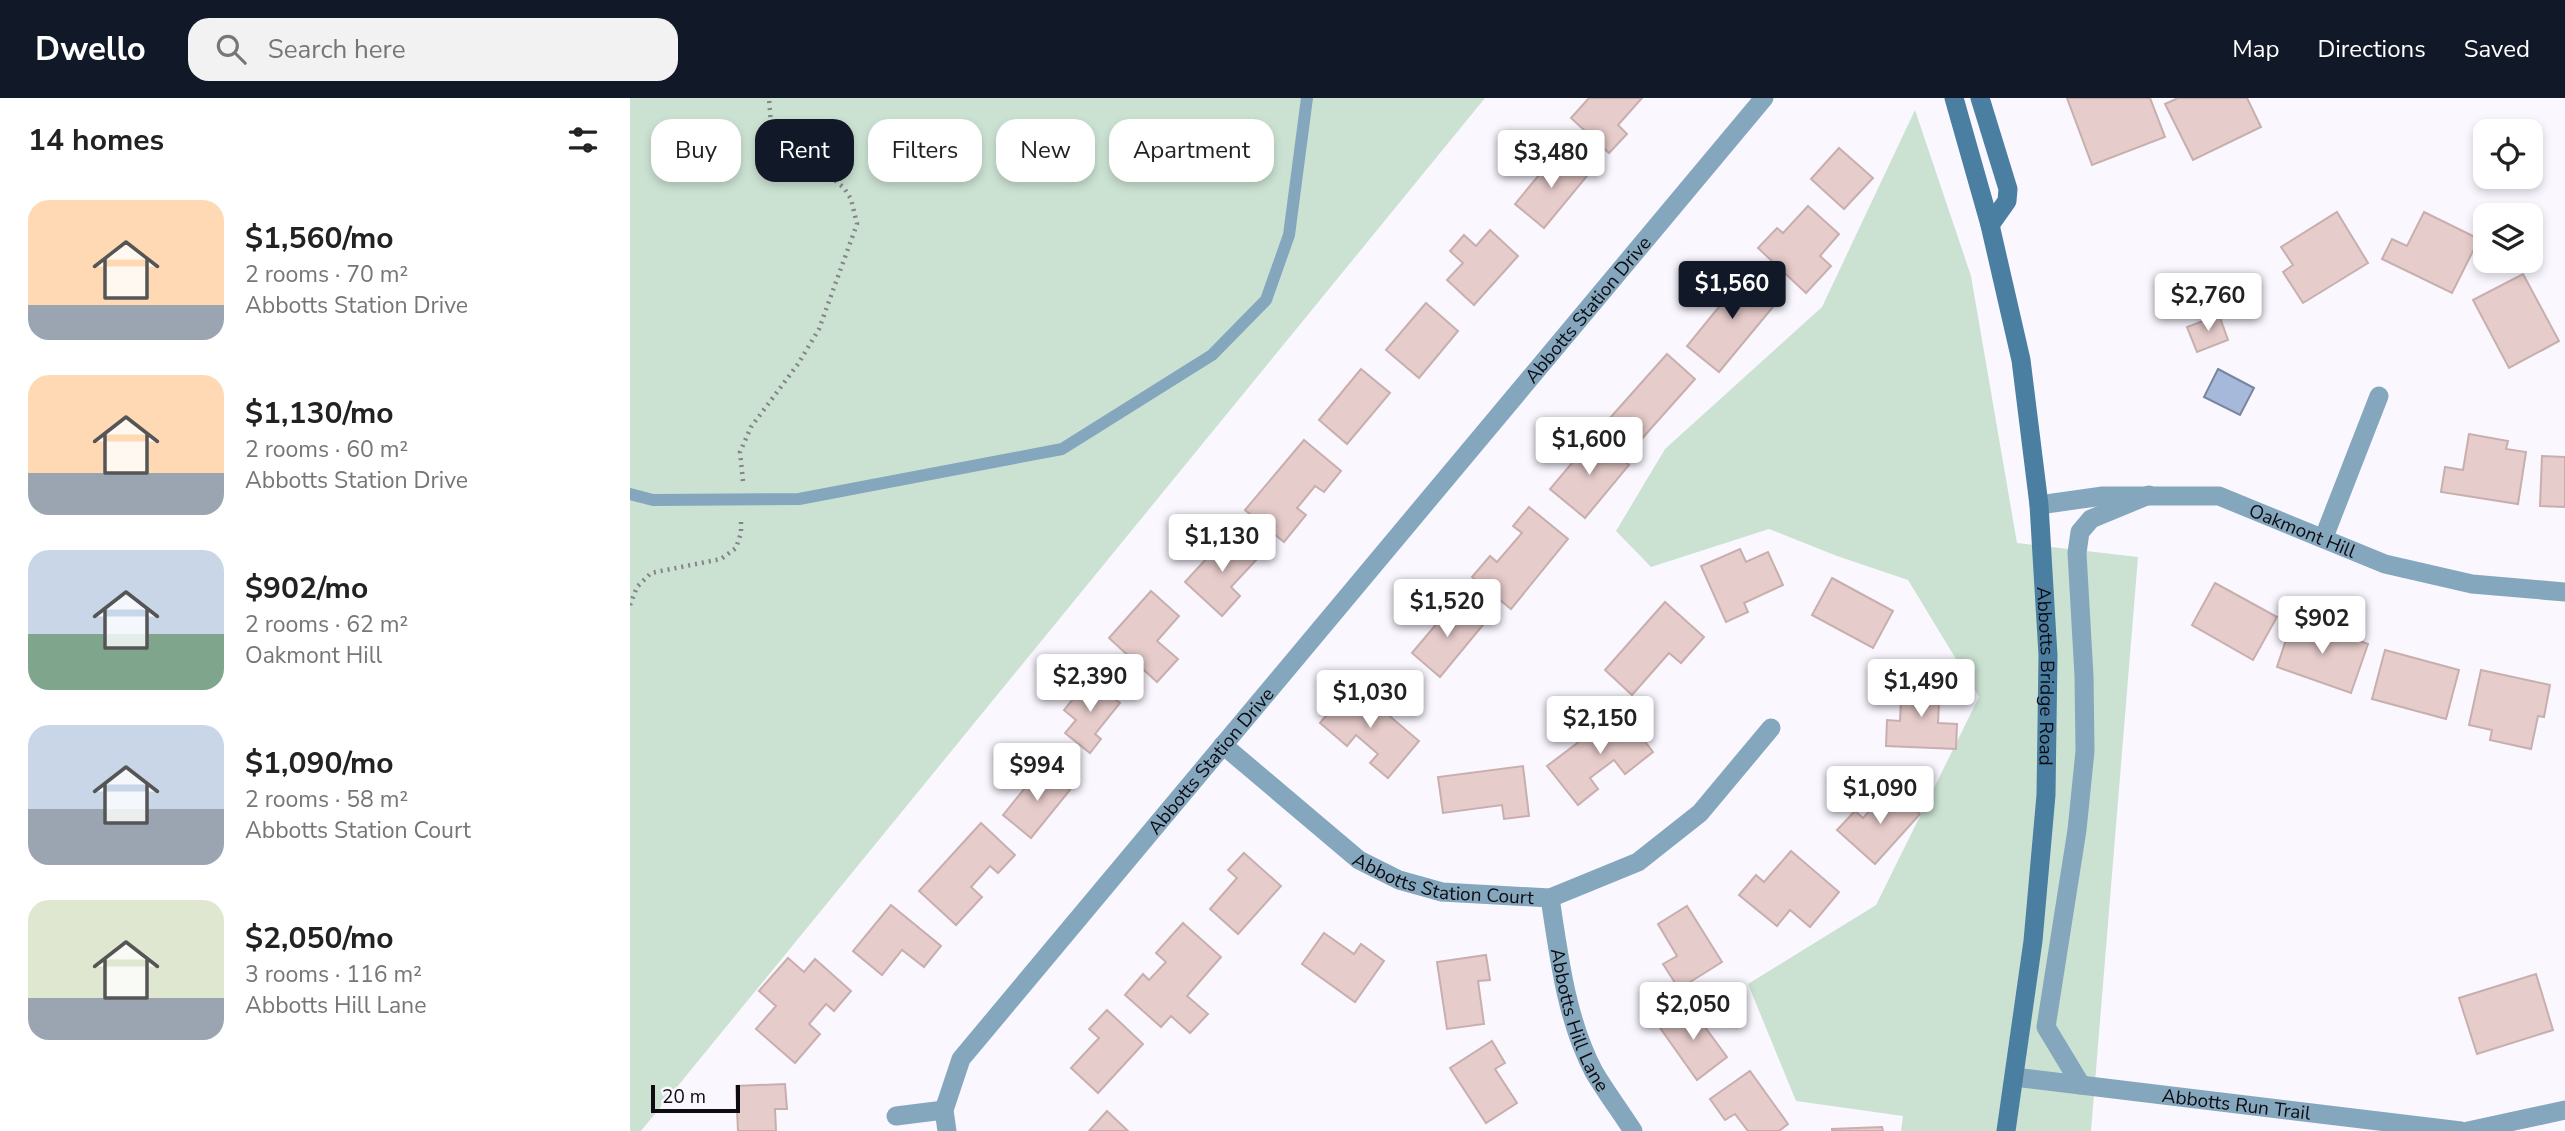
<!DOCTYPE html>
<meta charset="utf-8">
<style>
:root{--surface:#fff;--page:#f2f2f2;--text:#222;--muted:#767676;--accent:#111827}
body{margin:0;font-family:"Nunito Sans",sans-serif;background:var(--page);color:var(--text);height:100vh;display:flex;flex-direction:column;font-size:26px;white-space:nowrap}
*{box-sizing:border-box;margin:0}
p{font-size:23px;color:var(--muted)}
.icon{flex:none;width:38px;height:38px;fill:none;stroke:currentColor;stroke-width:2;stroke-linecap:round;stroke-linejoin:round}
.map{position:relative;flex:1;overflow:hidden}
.details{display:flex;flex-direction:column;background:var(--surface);width:630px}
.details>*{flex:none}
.guide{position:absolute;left:21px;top:21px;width:665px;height:63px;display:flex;gap:14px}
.tools{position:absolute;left:1843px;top:21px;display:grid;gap:14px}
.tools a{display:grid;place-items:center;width:70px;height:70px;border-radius:14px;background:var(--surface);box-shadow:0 4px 10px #0003;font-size:35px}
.scale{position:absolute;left:21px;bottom:18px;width:89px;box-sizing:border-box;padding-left:7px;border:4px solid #0e0b11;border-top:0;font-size:19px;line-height:24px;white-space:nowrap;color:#0e0b11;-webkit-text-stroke:5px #faf7ff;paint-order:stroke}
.price{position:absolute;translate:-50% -60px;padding:0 16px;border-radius:7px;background:#fff;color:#222;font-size:23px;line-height:46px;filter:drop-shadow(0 2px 4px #0008)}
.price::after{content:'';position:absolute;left:50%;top:42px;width:21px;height:16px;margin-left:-10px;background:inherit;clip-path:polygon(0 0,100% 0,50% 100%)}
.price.on{background:var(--accent);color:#fff}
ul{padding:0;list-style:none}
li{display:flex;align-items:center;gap:21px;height:175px;padding:0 28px}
li span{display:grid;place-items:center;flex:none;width:196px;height:140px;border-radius:21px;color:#555}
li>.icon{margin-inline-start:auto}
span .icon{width:84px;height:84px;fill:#fffc;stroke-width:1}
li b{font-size:30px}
h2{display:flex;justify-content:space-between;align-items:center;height:84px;padding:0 28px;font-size:30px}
.tag{padding:0 24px;border-radius:21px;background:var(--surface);box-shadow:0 4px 10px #0003;font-size:24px;line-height:63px}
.tag.on{background:var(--accent);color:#fff}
header{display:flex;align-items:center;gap:42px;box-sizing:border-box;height:98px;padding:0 35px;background:var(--accent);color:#fff}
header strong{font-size:33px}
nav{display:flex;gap:38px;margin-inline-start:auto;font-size:24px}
.search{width:490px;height:63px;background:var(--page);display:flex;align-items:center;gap:18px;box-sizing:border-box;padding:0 24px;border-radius:21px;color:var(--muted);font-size:26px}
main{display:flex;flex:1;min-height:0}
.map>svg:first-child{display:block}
.green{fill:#cbe2d2}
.water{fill:#a6b9da;stroke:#78859e;stroke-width:2}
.building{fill:#e6cccb;stroke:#c8afae;stroke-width:2}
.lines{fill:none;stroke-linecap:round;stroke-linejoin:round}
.path{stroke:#858289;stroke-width:4.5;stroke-dasharray:2 5;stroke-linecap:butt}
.service{stroke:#85a7be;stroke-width:12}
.minor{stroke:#85a7be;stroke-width:19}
.secondary{stroke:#4b7fa1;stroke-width:19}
.labels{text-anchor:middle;stroke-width:7;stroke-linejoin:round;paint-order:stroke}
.street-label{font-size:19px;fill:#0e0b11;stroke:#faf7ff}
</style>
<header>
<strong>Dwello</strong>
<div class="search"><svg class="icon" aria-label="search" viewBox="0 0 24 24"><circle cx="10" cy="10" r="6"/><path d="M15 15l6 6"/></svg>Search here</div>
<nav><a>Map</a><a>Directions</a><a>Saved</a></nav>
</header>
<main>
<section class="details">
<h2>14 homes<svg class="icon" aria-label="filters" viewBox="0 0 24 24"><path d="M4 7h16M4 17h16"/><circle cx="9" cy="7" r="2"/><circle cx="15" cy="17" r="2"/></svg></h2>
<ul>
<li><span style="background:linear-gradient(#ffd9b3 75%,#9aa5b1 0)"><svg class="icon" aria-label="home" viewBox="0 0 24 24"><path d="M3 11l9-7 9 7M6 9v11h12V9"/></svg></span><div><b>$1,560/mo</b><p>2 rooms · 70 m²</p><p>Abbotts Station Drive</p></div></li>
<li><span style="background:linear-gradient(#ffd9b3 70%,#9aa5b1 0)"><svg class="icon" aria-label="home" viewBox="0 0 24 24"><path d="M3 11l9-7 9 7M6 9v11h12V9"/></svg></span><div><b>$1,130/mo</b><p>2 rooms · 60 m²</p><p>Abbotts Station Drive</p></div></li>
<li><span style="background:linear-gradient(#c9d6e8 60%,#7fa58c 0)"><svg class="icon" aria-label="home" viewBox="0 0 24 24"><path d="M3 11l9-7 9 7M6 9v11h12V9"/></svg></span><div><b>$902/mo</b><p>2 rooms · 62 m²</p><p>Oakmont Hill</p></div></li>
<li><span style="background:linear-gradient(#c9d6e8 60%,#9aa5b1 0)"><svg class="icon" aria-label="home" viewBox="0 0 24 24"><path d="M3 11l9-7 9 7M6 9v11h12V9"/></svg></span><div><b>$1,090/mo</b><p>2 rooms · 58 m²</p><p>Abbotts Station Court</p></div></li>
<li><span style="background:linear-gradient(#dfe7d0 70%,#9aa5b1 0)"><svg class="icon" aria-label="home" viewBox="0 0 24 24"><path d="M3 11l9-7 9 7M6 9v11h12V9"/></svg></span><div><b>$2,050/mo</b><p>3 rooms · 116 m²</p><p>Abbotts Hill Lane</p></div></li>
</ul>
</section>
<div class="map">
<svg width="1935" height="1033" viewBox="0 0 1935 1033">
<rect width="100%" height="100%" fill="#faf7ff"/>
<g class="green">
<path d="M0,0H855L11,1033H0Z"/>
<path d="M1285,12L1341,178L1387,445L1508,459L1461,1033H1271L1273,1018L1166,1003L1118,886L1246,807L1349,599L1278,482L1207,458L1139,431L1021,469L986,433L1035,351L1192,209Z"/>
</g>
<path class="water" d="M1588,271L1624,290L1610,317L1574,299Z"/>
<g class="building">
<path d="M959,0H1012L988,27L997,36L979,55L941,20Z"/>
<path d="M1437,0H1520L1535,39L1462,67Z"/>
<path d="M1548,0H1617L1631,29L1563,62L1535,6Z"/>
<path d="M1209,50L1243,80L1214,111L1181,81Z"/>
<path d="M928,54L957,78L914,130L885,106Z"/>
<path d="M1178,108L1209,136L1190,158L1201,168L1176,195L1128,150L1147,130L1153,135Z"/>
<path d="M1707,114L1738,165L1673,205L1653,174L1663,167L1651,149Z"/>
<path d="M1794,114L1849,141L1822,195L1752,161L1762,141L1777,148Z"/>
<path d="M860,132L888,158L844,207L817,182L833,165L820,153L834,137L846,148Z"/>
<path d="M1108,171L1147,204L1089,274L1057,248L1093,204L1086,198Z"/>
<path d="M1893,176L1929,243L1879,270L1843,202Z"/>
<path d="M796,205L828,233L789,280L756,252Z"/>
<path d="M1589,217L1598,242L1567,254L1557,229Z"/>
<path d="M1037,256L1065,281L1008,345L980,320Z"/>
<path d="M731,271L760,295L717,346L689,322Z"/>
<path d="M1839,336L1878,343L1876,351L1896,354L1888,406L1811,394L1815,369L1833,372Z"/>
<path d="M964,339L999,367L955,420L920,391Z"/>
<path d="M674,342L711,373L694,394L685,388L667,410L676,417L654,444L615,412Z"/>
<path d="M1912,358L1935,359V409L1910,408Z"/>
<path d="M899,409L938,441L881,511L842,479L860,458L867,464L892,435L883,428Z"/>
<path d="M600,435L628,460L601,489L610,498L592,518L555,484Z"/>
<path d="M1110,451L1116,464L1138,454L1153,487L1114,505L1118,514L1096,524L1071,468Z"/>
<path d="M1202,480L1263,513L1243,550L1182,517Z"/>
<path d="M1585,485L1647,519L1623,562L1562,527Z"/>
<path d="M521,493L549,518L527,543L548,561L527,584L479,540Z"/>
<path d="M825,504L853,527L810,579L782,555Z"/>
<path d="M1035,504L1074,539L1051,565L1039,555L1002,597L975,572Z"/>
<path d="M1663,521L1738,546L1721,595L1647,569Z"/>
<path d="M1755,552L1829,572L1816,621L1742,601Z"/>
<path d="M1851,572L1920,587L1914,619L1908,618L1901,651L1860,642L1862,632L1839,627Z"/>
<path d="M460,580L490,605L465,636L471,641L460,655L435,635L446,622L434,612Z"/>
<path d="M1272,582L1310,583L1308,625L1327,626L1326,651L1256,648L1257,622L1270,623Z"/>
<path d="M722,586L789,643L758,680L740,665L748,656L726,637L717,648L690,625Z"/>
<path d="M991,612L1023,654L995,676L984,662L960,680L968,691L948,707L917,668Z"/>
<path d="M893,668L899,718L874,721L872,707L813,715L808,679Z"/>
<path d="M412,669L440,692L401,740L373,717Z"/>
<path d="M1261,690L1290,716L1245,766L1207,732L1225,713L1233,720Z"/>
<path d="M351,725L385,757L368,775L360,768L341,789L352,799L326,827L289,793Z"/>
<path d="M1161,753L1209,794L1180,829L1160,812L1147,828L1109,797L1126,777L1134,784Z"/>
<path d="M614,755L651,788L608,836L580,811L607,780L598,772Z"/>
<path d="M261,807L311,848L294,869L272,852L252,877L223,853Z"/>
<path d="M1057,808L1092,864L1049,891L1033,866L1047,858L1028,826Z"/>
<path d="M553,825L591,859L557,898L578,916L560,935L541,918L531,929L495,897L513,876L519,882L536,864L526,855Z"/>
<path d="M694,835L724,856L731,846L754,863L725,904L672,866Z"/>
<path d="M856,857L860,882L848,883L854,926L817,931L807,864Z"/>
<path d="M158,860L174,874L185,861L221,893L204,913L196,906L179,926L190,936L165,965L126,931L146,908L129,893Z"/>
<path d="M1906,876L1923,932L1847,956L1829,900Z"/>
<path d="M1058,906L1097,959L1067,982L1028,927Z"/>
<path d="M477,912L513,946L468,995L441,970L469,940L459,931Z"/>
<path d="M862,943L875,965L865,971L887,1005L856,1025L820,970Z"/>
<path d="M1120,973L1158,1026L1149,1033H1118L1105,1016L1095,1022L1080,1001Z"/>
<path d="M155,986L157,1011H145L146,1033H108L106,988Z"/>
<path d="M477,1013L498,1033H459Z"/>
<path d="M1252,1029L1253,1033H1202V1031Z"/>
</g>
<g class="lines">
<g class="path">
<path d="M113,383L110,354L121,329L168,266L189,231L227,126L221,101L214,90L200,78L149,47L141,27L139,0"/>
<path d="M0,507L7,489L21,475L91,461L106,450L111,435V419"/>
</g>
<path class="service" d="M0,396L23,402L169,401L432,351L582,257L636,202L659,137L677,0"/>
<g class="minor">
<path id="s1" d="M1409,407L1473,398H1589L1755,466L1842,486L1935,494"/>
<path d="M1694,439L1749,298"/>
<path id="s2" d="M593,647L729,762L769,782L812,794L920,800L1008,764L1070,715L1141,630"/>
<path id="s3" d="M920,800C929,858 936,921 964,974C976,994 990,1013 1003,1033"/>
<path id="s4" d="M1384,979L1831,1033"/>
<path d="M1451,987L1416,929L1447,732L1455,653L1454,578L1447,455L1450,434L1461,421L1519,397"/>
<path d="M266,1018L314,1012"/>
<path id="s5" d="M317,1033L314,1012L331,961L1134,0"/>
<path d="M1838,1033L1935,1012"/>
</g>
<g class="secondary">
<path id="s6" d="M1324,0L1360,127L1391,262L1409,407L1418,557L1416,697L1403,843L1376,1033"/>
<path d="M1350,0L1378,91L1377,103L1360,127"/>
</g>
</g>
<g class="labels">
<g class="street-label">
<text dy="7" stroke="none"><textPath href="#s5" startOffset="1052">Abbotts Station Drive</textPath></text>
<text dy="7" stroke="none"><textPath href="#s1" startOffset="271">Oakmont Hill</textPath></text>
<text dy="7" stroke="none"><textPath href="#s6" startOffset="588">Abbotts Bridge Road</textPath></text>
<text dy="7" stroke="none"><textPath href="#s5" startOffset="464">Abbotts Station Drive</textPath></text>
<text dy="7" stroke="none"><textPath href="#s2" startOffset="266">Abbotts Station Court</textPath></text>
<text dy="7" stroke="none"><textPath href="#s3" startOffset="126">Abbotts Hill Lane</textPath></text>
<text dy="7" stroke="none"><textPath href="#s4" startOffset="224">Abbotts Run Trail</textPath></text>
</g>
</g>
</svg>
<div class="tools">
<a><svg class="icon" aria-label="locate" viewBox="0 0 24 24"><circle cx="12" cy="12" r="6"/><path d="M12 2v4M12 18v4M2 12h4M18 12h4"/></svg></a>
<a><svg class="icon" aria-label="layers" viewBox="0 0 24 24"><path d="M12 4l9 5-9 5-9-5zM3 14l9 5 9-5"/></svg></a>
</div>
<div class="scale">20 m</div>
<b class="price" style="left:921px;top:92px">$3,480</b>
<b class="price on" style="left:1102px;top:223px">$1,560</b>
<b class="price" style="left:1578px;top:235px">$2,760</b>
<b class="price" style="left:959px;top:379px">$1,600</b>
<b class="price" style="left:592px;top:476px">$1,130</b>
<b class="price" style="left:817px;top:541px">$1,520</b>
<b class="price" style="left:1692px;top:558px">$902</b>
<b class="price" style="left:460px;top:616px">$2,390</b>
<b class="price" style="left:1291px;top:621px">$1,490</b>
<b class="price" style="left:740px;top:632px">$1,030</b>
<b class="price" style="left:970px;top:658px">$2,150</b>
<b class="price" style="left:407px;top:705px">$994</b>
<b class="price" style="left:1250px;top:728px">$1,090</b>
<b class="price" style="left:1063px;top:944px">$2,050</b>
<div class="guide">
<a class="tag">Buy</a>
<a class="tag on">Rent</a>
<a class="tag">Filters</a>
<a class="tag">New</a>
<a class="tag">Apartment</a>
</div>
</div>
</main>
